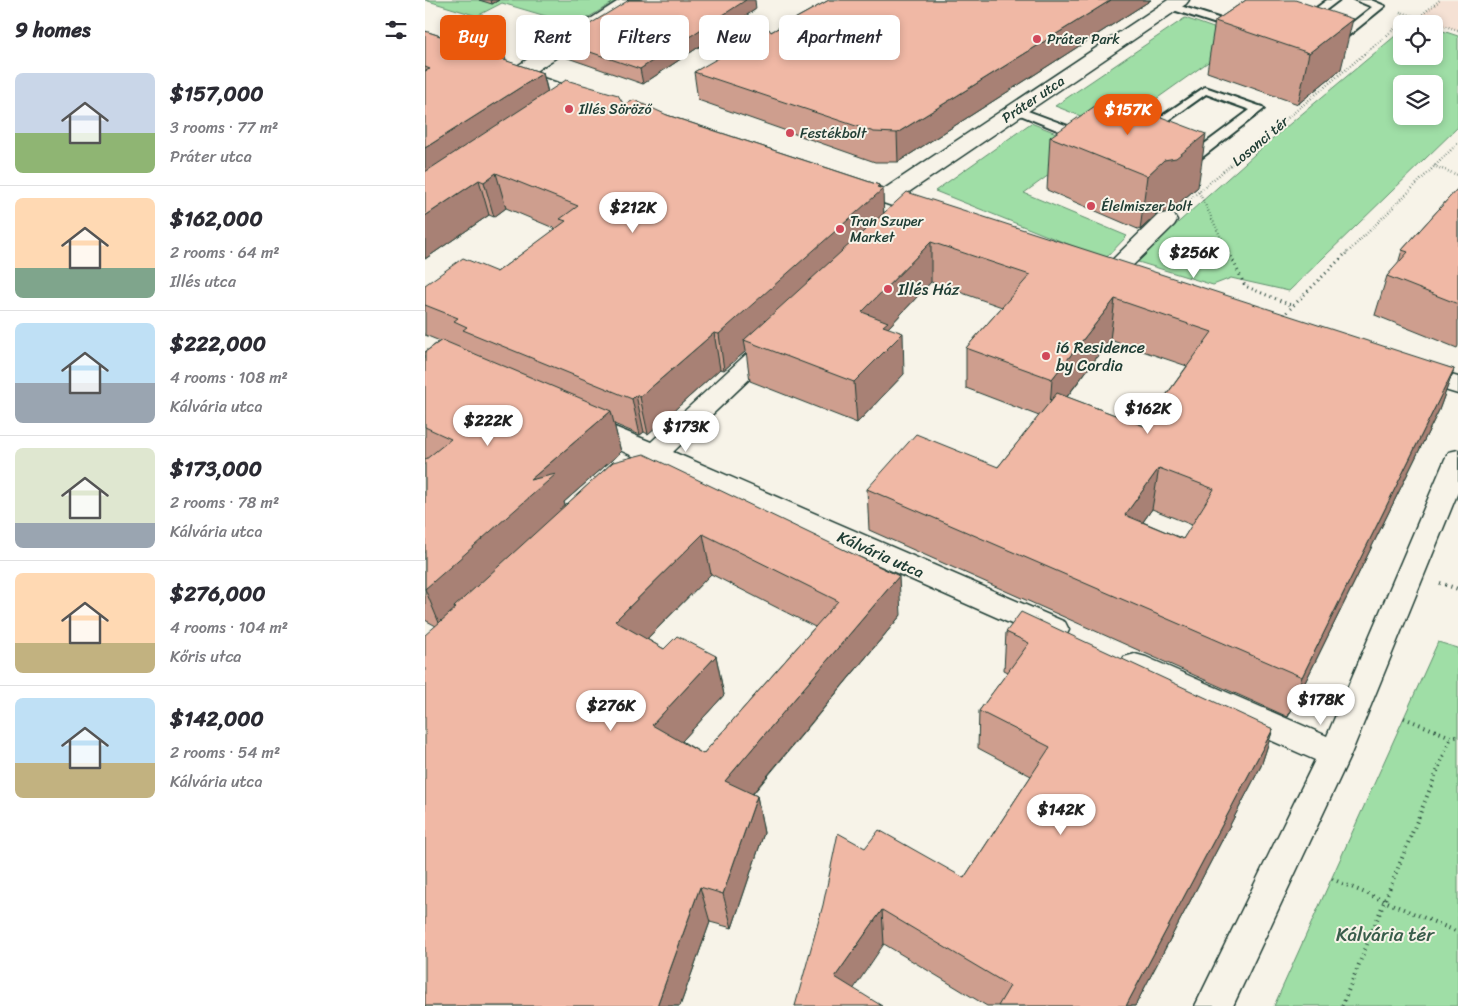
<!DOCTYPE html>
<meta charset="utf-8">
<style>
:root{--surface:#fff;--page:#f2f2f3;--text:#2b2b33;--muted:#7c7c81;--line:#e1e1e2;--accent:#ea580c}
body{margin:0;font-family:Sriracha,sans-serif;background:var(--page);color:var(--text);height:100vh;display:flex;flex-direction:column;font-size:19px;white-space:nowrap}
*{box-sizing:border-box;margin:0}
p{font-size:16px;color:var(--muted)}
.icon{flex:none;width:28px;height:28px;fill:none;stroke:currentColor;stroke-width:2;stroke-linecap:round;stroke-linejoin:round}
.map{position:relative;flex:1;overflow:hidden}
.side{display:flex;flex-direction:column;background:var(--surface);width:425px}
.side>*{flex:none}
.hud{position:absolute;left:15px;top:15px;width:475px;height:45px;display:flex;gap:10px}
.fabs{position:absolute;left:968px;top:15px;display:grid;gap:10px}
.fabs a{display:grid;place-items:center;width:50px;height:50px;border-radius:8px;background:var(--surface);box-shadow:0 2px 8px #0003;font-size:25px}
.price{position:absolute;translate:-50% -42px;padding:0 11px;border-radius:18px;background:#fff;color:#222;font-size:16px;line-height:32px;filter:drop-shadow(0 1px 2px #0008)}
.price::after{content:'';position:absolute;left:50%;top:30px;width:15px;height:11px;margin-left:-8px;background:inherit;clip-path:polygon(0 0,100% 0,50% 100%)}
.price.selected{background:var(--accent);color:#fff}
ul{padding:0;list-style:none}
li{display:flex;align-items:center;gap:15px;height:125px;padding:0 15px}
li+li{border-top:1px solid var(--line)}
li span{display:grid;place-items:center;flex:none;width:140px;height:100px;border-radius:8px;color:#555}
li>.icon{margin-inline-start:auto}
span .icon{width:60px;height:60px;fill:#fffc;stroke-width:1}
li b{font-size:21px}
h2{display:flex;justify-content:space-between;align-items:center;height:60px;padding:0 15px;font-size:21px}
.chip{padding:0 18px;border-radius:8px;background:var(--surface);box-shadow:0 2px 8px #0003;font-size:18px;line-height:45px}
.chip.selected{background:var(--accent);color:#fff}
main{display:flex;flex:1;min-height:0}
.map>svg:first-child{display:block}
.built{fill:#f5e1d4}
.green{fill:#9fdea6;stroke:#5f8e6d;fill-rule:evenodd}
.lines{fill:none;stroke-linecap:round;stroke-linejoin:round}
.lane-casing{stroke:#1f3d34;stroke-width:4}
.street-casing{stroke:#1f3d34;stroke-width:3}
.path-far2{stroke:#1f3d34;stroke-width:2.5;stroke-dasharray:0.5 2.5;stroke-linecap:butt}
.path-far1{stroke:#1f3d34;stroke-width:3;stroke-dasharray:1 4;stroke-linecap:butt}
.path{stroke:#1f3d34;stroke-width:4;stroke-dasharray:1 4.5;stroke-linecap:butt}
.lane{fill:#f7f3e8;fill-rule:evenodd}
.street{fill:#f7f3e8;fill-rule:evenodd}
.wall{fill:#ce9e8e;stroke:#1f3d34;fill-rule:evenodd}
.shaded-wall{fill:#a88174;stroke:#1f3d34}
.building{fill:#f0b8a5;stroke:#1f3d34;fill-rule:evenodd}
.poi-dot{fill:#d1495b;stroke:#f7f3e8;stroke-width:2}
.labels{text-anchor:middle;stroke-width:4;stroke-linejoin:round;paint-order:stroke}
.far-poi-label{font-size:14px;fill:#1f3d34;stroke:#f7f3e8;text-anchor:start}
.far-street-label{font-size:14px;fill:#1f3d34;stroke:#f7f3e8}
.poi-label{font-size:16px;fill:#1f3d34;stroke:#f7f3e8;text-anchor:start}
.street-label{font-size:16px;fill:#1f3d34;stroke:#f7f3e8}
.near-park-label{font-size:19px;fill:#395d4b;stroke:#f7f3e8}
</style>
<main>
<section class="side">
<h2>9 homes<svg class="icon" aria-label="filters" viewBox="0 0 24 24"><path d="M4 7h16M4 17h16"/><circle cx="9" cy="7" r="2"/><circle cx="15" cy="17" r="2"/></svg></h2>
<ul>
<li><span style="background:linear-gradient(#c9d6e8 60%,#8fb573 0)"><svg class="icon" aria-label="home" viewBox="0 0 24 24"><path d="M3 11l9-7 9 7M6 9v11h12V9"/></svg></span><div><b>$157,000</b><p>3 rooms · 77 m²</p><p>Práter utca</p></div></li>
<li><span style="background:linear-gradient(#ffd9b3 70%,#7fa58c 0)"><svg class="icon" aria-label="home" viewBox="0 0 24 24"><path d="M3 11l9-7 9 7M6 9v11h12V9"/></svg></span><div><b>$162,000</b><p>2 rooms · 64 m²</p><p>Illés utca</p></div></li>
<li><span style="background:linear-gradient(#bfe0f5 60%,#9aa5b1 0)"><svg class="icon" aria-label="home" viewBox="0 0 24 24"><path d="M3 11l9-7 9 7M6 9v11h12V9"/></svg></span><div><b>$222,000</b><p>4 rooms · 108 m²</p><p>Kálvária utca</p></div></li>
<li><span style="background:linear-gradient(#dfe7d0 75%,#9aa5b1 0)"><svg class="icon" aria-label="home" viewBox="0 0 24 24"><path d="M3 11l9-7 9 7M6 9v11h12V9"/></svg></span><div><b>$173,000</b><p>2 rooms · 78 m²</p><p>Kálvária utca</p></div></li>
<li><span style="background:linear-gradient(#ffd9b3 70%,#c2b280 0)"><svg class="icon" aria-label="home" viewBox="0 0 24 24"><path d="M3 11l9-7 9 7M6 9v11h12V9"/></svg></span><div><b>$276,000</b><p>4 rooms · 104 m²</p><p>Kőris utca</p></div></li>
<li><span style="background:linear-gradient(#bfe0f5 65%,#c2b280 0)"><svg class="icon" aria-label="home" viewBox="0 0 24 24"><path d="M3 11l9-7 9 7M6 9v11h12V9"/></svg></span><div><b>$142,000</b><p>2 rooms · 54 m²</p><p>Kálvária utca</p></div></li>
</ul>
</section>
<div class="map">
<svg width="1033" height="1006" viewBox="0 0 1033 1006">
<rect width="100%" height="100%" fill="#f7f3e8"/>
<filter id="ink" filterUnits="userSpaceOnUse"><feTurbulence type="fractalNoise" baseFrequency=".02" numOctaves="2"/><feDisplacementMap in="SourceGraphic" scale="10" xChannelSelector="R" yChannelSelector="G"/><feConvolveMatrix kernelMatrix="1 2 1 2 8 2 1 2 1" color-interpolation-filters="sRGB"/></filter>
<g filter="url(#ink)">
<path class="built" d="M1015,0H1033V30L993,18Z"/>
<g class="green">
<path d="M0,0H192L151,25L77,3L52,16Z"/>
<path d="M760,18L817,38L689,129L630,106Z"/>
<path d="M1009,28L1033,36V127L864,291L806,278L788,285L710,261L848,138L976,31V56H1009ZM976,84H1009V116H976Z"/>
<path d="M606,123L664,146L599,193L702,236L680,259L510,191Z"/>
<path d="M1013,642L1033,648V1006H849Z"/>
</g>
<g class="lines">
<defs>
<g id="lane">
<path d="M902,0H914L884,23H876L875,21L876,19Z"/>
<path d="M930,0H946L960,6L912,45H904L903,43L904,41L947,7Z"/>
<path d="M746,3L815,25L816,27L811,30L807,29L742,8L741,6L742,4Z"/>
<path d="M780,87L837,107L839,109L766,166H758L756,163L758,160L825,110L781,94L726,133H718L716,130Z"/>
<path d="M592,107L662,133L664,136L658,140L654,139L588,112L586,110L588,108Z"/>
</g>
<g id="street">
<path d="M195,0H216L213,4L106,74L172,96L175,100L172,104L165,106L158,104L78,77L76,73L78,69L89,68Z"/>
<path d="M743,0H764L761,4L478,196L515,207L518,212L515,217L507,218L499,217L415,188L411,184L415,180L422,178L459,189Z"/>
<path d="M741,213L749,215L752,220L749,225L696,277L688,279L680,277L677,272L680,267L733,215Z"/>
<path d="M350,333L359,336L362,341L359,346L248,452L640,622L644,630L640,638L629,642L618,638L233,467C224,475 219,476 208,473L204,466L210,457L149,429L145,423L149,417L158,414L226,442L341,336Z"/>
<path d="M989,364L1033,377V394L980,378L977,372L980,366Z"/>
<path d="M1033,450V492L926,754L808,1006H770L890,760L699,675L695,666L699,657L710,654L721,657L902,736L1020,459L1024,452Z"/>
</g>
</defs>
<use href="#lane" class="lane-casing"/>
<use href="#street" class="street-casing"/>
<g class="path-far2">
<path d="M975,12L1033,30"/>
<path d="M993,18L1015,0"/>
<path d="M1009,166L1033,175"/>
<path d="M774,192L804,254"/>
<path d="M759,204L985,16"/>
<path d="M921,254L1033,143"/>
</g>
<g class="path-far1">
<path d="M804,252L820,286L868,306"/>
<path d="M858,316L922,252"/>
</g>
<g class="path">
<path d="M1015,583L1033,589"/>
<path d="M979,718L1026,737L1033,736"/>
<path d="M907,879L1033,932"/>
<path d="M917,1006L1026,737"/>
</g>
<use href="#lane" class="lane"/>
<use href="#street" class="street"/>
</g>
<g class="wall">
<path d="M54,0H74L67,4Z"/>
<path d="M404,0H726L473,162H450L273,100L269,72L346,32Z"/>
<path d="M821,0L916,69L873,104L782,72L790,21Z"/>
<path d="M331,9L218,84L140,57L136,42Z"/>
<path d="M0,31L80,57L81,61L118,73L123,92L199,105L242,115L454,185L459,213L1029,369L1014,410L863,717L444,530L442,489L573,467L614,416L541,388V348L577,307L506,282L463,328L479,374L432,423L325,381L321,351L299,370L295,369L223,434L219,432L215,435L189,424L196,452L139,502L140,506L188,462L476,615L328,794L332,796L339,833L307,928L285,922L255,1006H0L11,626L0,620V352L15,341L0,335V285L72,272L131,229L81,208L69,217L64,215L0,259ZM685,340L762,366L719,426L642,397ZM727,509L767,525L758,539L718,522ZM286,574L390,627L278,754L257,741L299,695L291,656L239,649L222,639Z"/>
<path d="M625,137L773,187L743,212L732,214L715,230L622,190Z"/>
<path d="M1033,188V346L1032,348L950,315L962,276L973,264L977,250Z"/>
<path d="M581,632L848,729L836,766L710,1006H562L459,944L370,1006L440,848L539,878L606,776L553,748L554,711L583,672L579,670Z"/>
</g>
<g class="shaded-wall">
<path d="M66,0H74L67,4Z"/>
<path d="M316,0H330L331,9L218,84L215,69Z"/>
<path d="M686,0H726L473,162L472,133Z"/>
<path d="M928,19L916,69L873,104L884,53Z"/>
<path d="M118,73L126,106L0,190V148Z"/>
<path d="M781,134L773,187L743,212L732,214L715,230L722,176L739,160Z"/>
<path d="M71,173L81,208L69,217L59,182Z"/>
<path d="M54,180L64,215L0,259V216Z"/>
<path d="M454,185V192L458,189L459,224L319,340L321,351L299,370L294,334Z"/>
<path d="M506,242V282L463,328L464,347L478,333L479,374L432,423L429,382L437,312Z"/>
<path d="M690,299L685,340L624,420L627,379Z"/>
<path d="M289,333L295,369L223,434L215,397Z"/>
<path d="M1029,369L1014,410L863,717L877,677Z"/>
<path d="M211,395L219,432L215,435L207,399Z"/>
<path d="M186,411L196,452L139,502L143,515L31,608L29,607L33,615L17,630L0,589L105,480Z"/>
<path d="M734,468L727,509L694,556L700,515Z"/>
<path d="M278,534L286,574L201,660L190,621Z"/>
<path d="M474,576L476,615L308,817L300,781Z"/>
<path d="M291,656L299,695L238,762L227,725Z"/>
<path d="M848,729L836,766L710,1006H701Z"/>
<path d="M332,796L339,833L307,928L298,894Z"/>
<path d="M275,887L285,922L255,1006H232Z"/>
<path d="M457,910L459,944L417,1006L410,977Z"/>
</g>
<g class="building">
<path d="M204,0H321L215,69L136,42Z"/>
<path d="M404,0H686L472,133L449,132L269,72L344,29L346,32Z"/>
<path d="M821,0H870L928,19L884,53L790,21Z"/>
<path d="M0,31L80,57L76,59L118,73L0,148V71L5,69L0,67Z"/>
<path d="M141,80L193,95L199,105L209,100L242,115L454,185L452,187L458,189L294,334L289,333L215,397L211,395L207,399L38,330L42,327L29,321L33,318L0,305V285L38,258L72,272L141,221L135,219L153,206L71,173L59,182L54,180L0,216V172Z"/>
<path d="M683,97L781,134L751,158L739,160L722,176L625,137Z"/>
<path d="M1033,188V304L962,276L983,252L977,250Z"/>
<path d="M482,192L1029,369L877,677L442,489L491,434L573,467L632,393L719,426L787,332L690,299L627,379L541,348L605,275L506,242L437,312L463,322L458,326L478,333L429,382L319,340ZM734,468L789,489L758,539L700,515Z"/>
<path d="M17,340L186,411L105,480L131,474L0,589V460L26,439L0,427V352Z"/>
<path d="M219,454L474,576L300,781L332,796L298,894L275,887L232,1006H0V635L31,608L29,607L188,462ZM278,534L413,601L278,754L227,725L291,656L252,636L239,649L190,621Z"/>
<path d="M596,612L848,729L701,1006H573L585,986L457,910L410,977L457,1006H370L398,905L413,833L440,848L454,830L539,878L625,747L554,711L604,643L581,632Z"/>
</g>
</g>
<g class="poi-dot">
<circle cx="612" cy="39" r="5"/>
<circle cx="144" cy="109" r="5"/>
<circle cx="365" cy="133" r="5"/>
<circle cx="666" cy="206" r="5"/>
<circle cx="415" cy="229" r="5"/>
<circle cx="463" cy="289" r="5"/>
<circle cx="621" cy="356" r="5"/>
</g>
<g class="labels">
<g class="far-poi-label">
<text x="622" y="44">Práter Park</text>
<text x="154" y="114">Illés Söröző</text>
<text x="375" y="138">Festékbolt</text>
<text x="676" y="211">Élelmiszer bolt</text>
<text x="425" y="226">Tran Szuper<tspan x="425" dy="16">Market</tspan></text>
</g>
<g class="far-street-label">
<text transform="translate(608 99) rotate(-34)" y="5">Práter utca</text>
<text transform="translate(835 141) rotate(-40)" y="5">Losonci tér</text>
</g>
<g class="poi-label">
<text x="473" y="295">Illés Ház</text>
<text x="631" y="353">i6 Residence<tspan x="631" dy="18">by Cordia</tspan></text>
</g>
<g class="street-label">
<text transform="translate(456 554) rotate(24)" y="6">Kálvária utca</text>
</g>
<g class="near-park-label">
<text x="960" y="941">Kálvária tér</text>
</g>
</g>
</svg>
<div class="fabs">
<a><svg class="icon" aria-label="locate" viewBox="0 0 24 24"><circle cx="12" cy="12" r="6"/><path d="M12 2v4M12 18v4M2 12h4M18 12h4"/></svg></a>
<a><svg class="icon" aria-label="layers" viewBox="0 0 24 24"><path d="M12 4l9 5-9 5-9-5zM3 14l9 5 9-5"/></svg></a>
</div>
<b class="price selected" style="left:703px;top:136px">$157K</b>
<b class="price" style="left:208px;top:234px">$212K</b>
<b class="price" style="left:769px;top:279px">$256K</b>
<b class="price" style="left:723px;top:435px">$162K</b>
<b class="price" style="left:63px;top:447px">$222K</b>
<b class="price" style="left:261px;top:453px">$173K</b>
<b class="price" style="left:896px;top:726px">$178K</b>
<b class="price" style="left:186px;top:732px">$276K</b>
<b class="price" style="left:636px;top:836px">$142K</b>
<div class="hud">
<a class="chip selected">Buy</a>
<a class="chip">Rent</a>
<a class="chip">Filters</a>
<a class="chip">New</a>
<a class="chip">Apartment</a>
</div>
</div>
</main>
